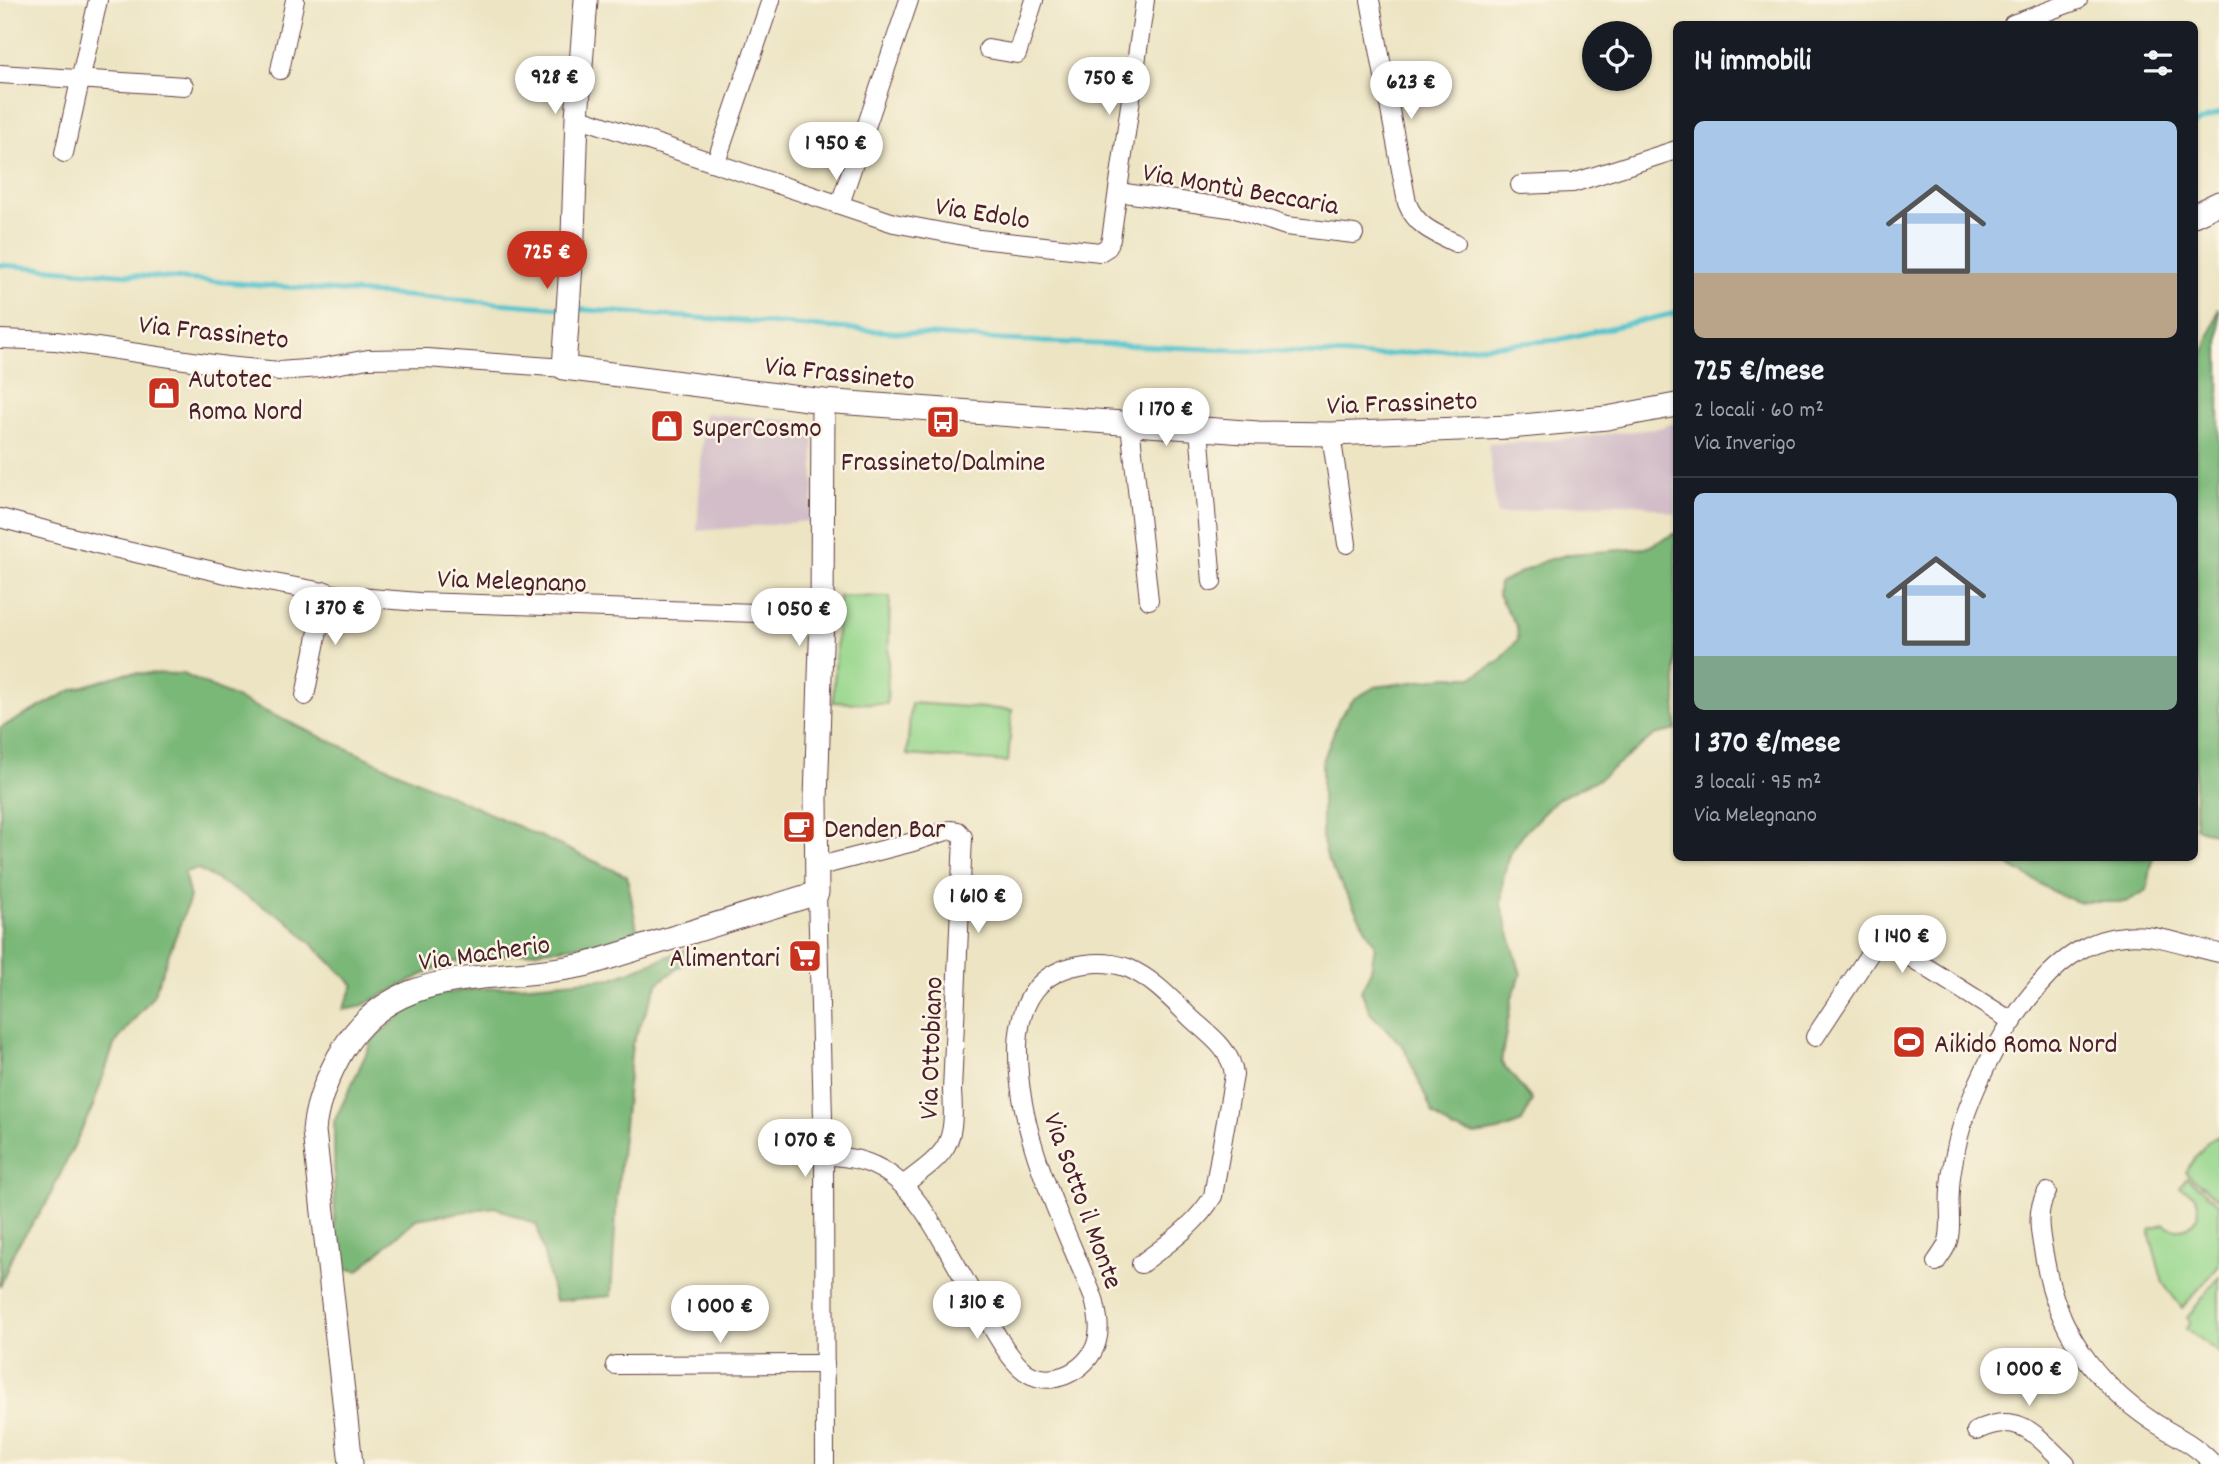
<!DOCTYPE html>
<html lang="it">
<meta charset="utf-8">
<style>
:root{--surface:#171b24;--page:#20242c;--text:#f1f3f6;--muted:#9ea1a6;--line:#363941;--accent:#c8321e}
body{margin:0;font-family:Dekko,sans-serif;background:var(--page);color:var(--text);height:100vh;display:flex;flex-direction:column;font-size:26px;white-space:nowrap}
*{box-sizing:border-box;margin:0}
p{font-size:23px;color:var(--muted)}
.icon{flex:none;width:38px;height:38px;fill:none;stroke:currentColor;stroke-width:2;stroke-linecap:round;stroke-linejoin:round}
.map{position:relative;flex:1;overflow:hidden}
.drawer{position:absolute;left:1673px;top:21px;width:525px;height:840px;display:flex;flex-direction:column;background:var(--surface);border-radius:10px;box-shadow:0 2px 5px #0004}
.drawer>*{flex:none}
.fabs{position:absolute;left:1582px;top:21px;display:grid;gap:14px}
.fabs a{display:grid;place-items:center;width:70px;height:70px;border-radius:50%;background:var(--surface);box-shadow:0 2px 5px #0004;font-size:35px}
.price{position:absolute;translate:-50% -60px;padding:0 16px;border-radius:24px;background:#fff;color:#222;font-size:23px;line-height:46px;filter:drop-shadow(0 2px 4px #0008)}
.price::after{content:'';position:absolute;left:50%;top:42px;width:21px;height:16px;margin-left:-10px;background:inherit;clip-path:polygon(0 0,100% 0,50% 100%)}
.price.active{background:var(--accent);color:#fff}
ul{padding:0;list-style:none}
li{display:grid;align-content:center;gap:14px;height:371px;padding:0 21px}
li+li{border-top:2px solid var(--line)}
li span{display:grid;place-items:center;height:217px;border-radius:10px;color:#555}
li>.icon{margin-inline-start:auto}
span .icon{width:126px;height:126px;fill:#fffc;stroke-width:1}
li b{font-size:30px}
h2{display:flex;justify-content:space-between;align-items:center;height:84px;padding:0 21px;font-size:30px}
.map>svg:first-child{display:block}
.industrial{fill:#d2bdc8}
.green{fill:#98d78d;stroke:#717b5c;stroke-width:2}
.forest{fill:#7ab878;stroke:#626c52;stroke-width:2}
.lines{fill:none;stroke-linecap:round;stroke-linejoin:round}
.stream{stroke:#57c4ce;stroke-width:5}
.minor-casing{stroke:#623d42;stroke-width:20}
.tertiary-casing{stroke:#623d42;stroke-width:25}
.minor{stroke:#fff;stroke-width:18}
.tertiary{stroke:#fff;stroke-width:23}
.labels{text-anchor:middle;stroke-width:5;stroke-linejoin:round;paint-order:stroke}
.street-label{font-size:28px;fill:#4a1f2b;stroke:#fcf5e5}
.poi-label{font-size:28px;fill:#4a1f2b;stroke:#fcf5e5;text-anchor:start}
</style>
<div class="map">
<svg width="2219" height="1464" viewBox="0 0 2219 1464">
<rect width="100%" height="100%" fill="#fcf5e5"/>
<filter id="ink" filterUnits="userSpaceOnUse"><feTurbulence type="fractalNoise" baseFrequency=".0143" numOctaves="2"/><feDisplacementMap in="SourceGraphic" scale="14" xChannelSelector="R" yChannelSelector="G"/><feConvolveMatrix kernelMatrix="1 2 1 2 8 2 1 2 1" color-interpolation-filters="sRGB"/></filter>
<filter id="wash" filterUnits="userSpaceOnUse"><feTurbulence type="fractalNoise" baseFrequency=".00686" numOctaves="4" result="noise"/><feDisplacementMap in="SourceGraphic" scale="28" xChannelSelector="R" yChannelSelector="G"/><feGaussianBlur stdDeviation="1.57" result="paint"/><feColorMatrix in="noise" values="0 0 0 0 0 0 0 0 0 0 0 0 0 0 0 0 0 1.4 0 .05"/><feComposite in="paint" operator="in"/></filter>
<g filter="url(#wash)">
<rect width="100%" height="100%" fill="#ece4c2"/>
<g class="industrial">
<path d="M704,413L807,422L813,427L814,488L810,521L697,531Z"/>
<path d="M1676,423V514L1644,505L1626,503L1564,506L1497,515L1488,444L1554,440L1654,429Z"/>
</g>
<g class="green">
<path d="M839,596L890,597L887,704L833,702Z"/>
<path d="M911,703L1012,710L1008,762L907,755Z"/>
<path d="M2219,1136V1199L2185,1172L2208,1141Z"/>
<path d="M2187,1177L2219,1204V1266L2182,1308L2163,1283L2150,1235V1230L2164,1224C2194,1244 2216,1198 2180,1188Z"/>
<path d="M2219,1277V1353L2186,1329L2190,1322L2187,1318Z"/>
</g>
<g class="forest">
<path d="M2219,308V835L2195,827L2194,630L2197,617L2194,545L2195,380Z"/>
<path d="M1676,533V730L1655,735L1599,779L1557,799L1523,834L1509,855L1503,879L1501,905L1521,975L1512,997L1501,1062L1532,1100L1522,1122L1499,1131L1475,1135L1452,1129L1433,1114L1404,1047L1371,1014L1361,991L1371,970L1375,945L1328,861L1322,837V764L1339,718L1354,699L1375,687L1449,677H1472L1500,661L1518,639L1517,627L1498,595L1499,583L1544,561L1570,554L1646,548Z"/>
<path d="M126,673L183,674L627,876L637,929L620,940L446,963L359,1007L343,1010L354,985L287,920L198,869L184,872L190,898L153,996L114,1045L93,1106L46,1204L15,1249L0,1287V728L72,690Z"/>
<path d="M1997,858H2153L2147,890L2126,902H2077L2054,892Z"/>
<path d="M687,949V961L658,983L632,1044L617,1196L611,1296L555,1301L537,1225L495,1207L416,1219L358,1271L335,1266L334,1122L373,1039L402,1014L426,998L459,991L613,978Z"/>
</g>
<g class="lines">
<g class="stream">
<path d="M2194,124L2219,113"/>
<path d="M0,265L562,308"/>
<path d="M575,309L1003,340L1373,356L1557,340L1676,313"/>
</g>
</g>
</g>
<g filter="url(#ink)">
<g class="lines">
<defs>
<g id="minor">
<path d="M1370,0L1407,203C1416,226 1434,233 1456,243"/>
<path d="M2013,24L2078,0"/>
<path d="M988,49L1017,54L1034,0"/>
<path d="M280,70L295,0"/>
<path d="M0,74L184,86"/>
<path d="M577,117L894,223L979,239L1100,252L1108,247L1111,239L1145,0"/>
<path d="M64,153L98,0"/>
<path d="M716,162L771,0"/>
<path d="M1520,185L1573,183L1676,150"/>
<path d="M1118,192L1236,209L1286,226L1354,234"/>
<path d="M840,204L909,0"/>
<path d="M0,339L56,341L226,366L279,371L319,368L368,359L427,358L564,368"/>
<path d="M1130,424L1149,600"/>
<path d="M1199,429L1212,582"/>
<path d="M1331,434L1347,544"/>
<path d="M0,518L101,545L235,576L346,596L419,602L822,615"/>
<path d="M305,696L326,591"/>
<path d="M816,867L913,842L950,830L958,831L963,837L952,1091C956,1147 947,1152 903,1185"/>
<path d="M817,893L824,1156L825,1464"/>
<path d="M1815,1037L1880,938L2013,1022"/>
<path d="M824,1156C889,1155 915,1193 945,1245C959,1270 973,1294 987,1319C997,1335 1007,1355 1021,1368C1046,1392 1089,1372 1097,1341C1101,1327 1097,1312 1094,1299C1061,1218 1016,1134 1018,1045C1020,1000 1039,970 1086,964C1100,962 1114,963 1128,968C1154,979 1174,1002 1194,1021C1211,1036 1232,1051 1234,1075L1213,1196C1196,1225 1167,1244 1141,1264"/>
<path d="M2047,1192C2034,1212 2041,1238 2045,1260C2056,1328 2095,1383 2152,1421C2173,1435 2196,1444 2213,1464"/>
<path d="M1936,1262C1939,1257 1945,1250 1947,1244C1953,1229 1948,1207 1950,1191C1950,1177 1953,1163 1956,1149C1968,1087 2024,982 2080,950C2094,942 2109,937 2125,936C2153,932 2191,947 2219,953"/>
<path d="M615,1365L825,1364"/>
<path d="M1976,1431C2020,1409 2036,1436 2066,1464"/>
</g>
<g id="tertiary">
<path d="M586,0L577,117L573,235L564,368L823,401L1258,433L1331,434L1510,427L1607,418L1676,405"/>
<path d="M2194,215L2219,203"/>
<path d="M351,1464L314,1131C316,1106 325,1083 337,1060C390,958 495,986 588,964L817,893L816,799L822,615L823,401"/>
</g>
</defs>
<use href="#minor" class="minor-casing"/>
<use href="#tertiary" class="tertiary-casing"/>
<use href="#minor" class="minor"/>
<use href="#tertiary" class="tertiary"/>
</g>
</g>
<defs>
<symbol id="shop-square" viewBox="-11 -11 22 22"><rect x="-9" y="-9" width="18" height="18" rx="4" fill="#c8321e" stroke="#fcf5e5"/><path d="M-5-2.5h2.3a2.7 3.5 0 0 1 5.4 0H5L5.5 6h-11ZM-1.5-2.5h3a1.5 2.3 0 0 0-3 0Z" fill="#fff"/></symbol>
<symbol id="bus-square" viewBox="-11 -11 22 22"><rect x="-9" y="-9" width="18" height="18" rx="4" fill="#c8321e" stroke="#fcf5e5"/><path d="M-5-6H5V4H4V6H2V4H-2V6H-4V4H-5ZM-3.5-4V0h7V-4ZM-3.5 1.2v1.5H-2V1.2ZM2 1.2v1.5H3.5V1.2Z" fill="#fff"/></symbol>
<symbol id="cafe-square" viewBox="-11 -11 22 22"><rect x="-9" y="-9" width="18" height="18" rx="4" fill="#c8321e" stroke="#fcf5e5"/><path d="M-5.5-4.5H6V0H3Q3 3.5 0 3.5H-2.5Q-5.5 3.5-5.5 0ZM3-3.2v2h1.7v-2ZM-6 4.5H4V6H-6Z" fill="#fff"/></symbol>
<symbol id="supermarket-square" viewBox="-11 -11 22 22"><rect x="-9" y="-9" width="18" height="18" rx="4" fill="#c8321e" stroke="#fcf5e5"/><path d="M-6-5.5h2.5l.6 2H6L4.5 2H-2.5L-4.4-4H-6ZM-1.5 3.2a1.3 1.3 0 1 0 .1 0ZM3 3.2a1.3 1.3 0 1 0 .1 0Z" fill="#fff"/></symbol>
<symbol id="stadium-square" viewBox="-11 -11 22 22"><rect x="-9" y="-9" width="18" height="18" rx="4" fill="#c8321e" stroke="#fcf5e5"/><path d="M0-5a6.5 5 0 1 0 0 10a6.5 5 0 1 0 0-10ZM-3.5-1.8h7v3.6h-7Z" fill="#fff"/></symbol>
</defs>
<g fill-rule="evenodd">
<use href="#shop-square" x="145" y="374" width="38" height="38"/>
<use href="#bus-square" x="924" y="403" width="38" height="38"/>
<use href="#shop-square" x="648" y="407" width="38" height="38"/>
<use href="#cafe-square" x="780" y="808" width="38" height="38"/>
<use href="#supermarket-square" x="786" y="937" width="38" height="38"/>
<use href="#stadium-square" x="1890" y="1023" width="38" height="38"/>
</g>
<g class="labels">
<g class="street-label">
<text transform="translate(1241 187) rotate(10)" y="10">Via Montù Beccaria</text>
<text transform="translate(983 211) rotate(9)" y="10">Via Edolo</text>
<text transform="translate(214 330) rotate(6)" y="10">Via Frassineto</text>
<text transform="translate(840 371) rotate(6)" y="10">Via Frassineto</text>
<text transform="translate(1402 401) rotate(-2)" y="10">Via Frassineto</text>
<text transform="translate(512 579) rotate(2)" y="10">Via Melegnano</text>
<text transform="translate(484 951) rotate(-8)" y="10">Via Macherio</text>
<text transform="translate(929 1048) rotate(-88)" y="10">Via Ottobiano</text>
<text transform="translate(1085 1200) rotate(70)" y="10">Via Sotto il Monte</text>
</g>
<g class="poi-label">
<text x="188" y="387">Autotec<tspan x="188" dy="32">Roma Nord</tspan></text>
<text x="692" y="436">SuperCosmo</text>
<text x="943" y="470" text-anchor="middle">Frassineto/Dalmine</text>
<text x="824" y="837">Denden Bar</text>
<text x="780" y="966" text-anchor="end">Alimentari</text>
<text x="1934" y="1052">Aikido Roma Nord</text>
</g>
</g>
</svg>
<div class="fabs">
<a><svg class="icon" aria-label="locate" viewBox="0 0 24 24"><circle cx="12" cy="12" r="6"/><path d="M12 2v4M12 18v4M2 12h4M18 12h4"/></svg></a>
</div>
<b class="price" style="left:555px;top:116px">928 €</b>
<b class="price" style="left:1109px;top:117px">750 €</b>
<b class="price" style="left:1411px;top:121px">623 €</b>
<b class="price" style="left:836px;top:182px">1 950 €</b>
<b class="price active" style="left:547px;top:291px">725 €</b>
<b class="price" style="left:1166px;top:448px">1 170 €</b>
<b class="price" style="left:335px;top:647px">1 370 €</b>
<b class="price" style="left:799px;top:648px">1 050 €</b>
<b class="price" style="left:978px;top:935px">1 610 €</b>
<b class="price" style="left:1902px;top:975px">1 140 €</b>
<b class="price" style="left:805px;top:1179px">1 070 €</b>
<b class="price" style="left:977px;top:1341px">1 310 €</b>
<b class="price" style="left:720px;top:1345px">1 000 €</b>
<b class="price" style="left:2029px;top:1408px">1 000 €</b>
<section class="drawer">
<h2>14 immobili<svg class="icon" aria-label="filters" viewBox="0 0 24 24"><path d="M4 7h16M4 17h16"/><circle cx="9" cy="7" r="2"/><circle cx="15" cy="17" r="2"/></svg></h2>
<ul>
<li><span style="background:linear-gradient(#a9c7e8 70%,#b9a48a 0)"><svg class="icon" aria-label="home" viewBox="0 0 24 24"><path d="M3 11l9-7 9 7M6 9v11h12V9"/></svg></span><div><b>725 €/mese</b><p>2 locali · 60 m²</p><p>Via Inverigo</p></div></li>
<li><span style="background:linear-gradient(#a9c7e8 75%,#7fa58c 0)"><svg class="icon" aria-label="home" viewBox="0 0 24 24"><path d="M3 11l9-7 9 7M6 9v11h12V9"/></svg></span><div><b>1 370 €/mese</b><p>3 locali · 95 m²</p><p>Via Melegnano</p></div></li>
</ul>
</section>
</div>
